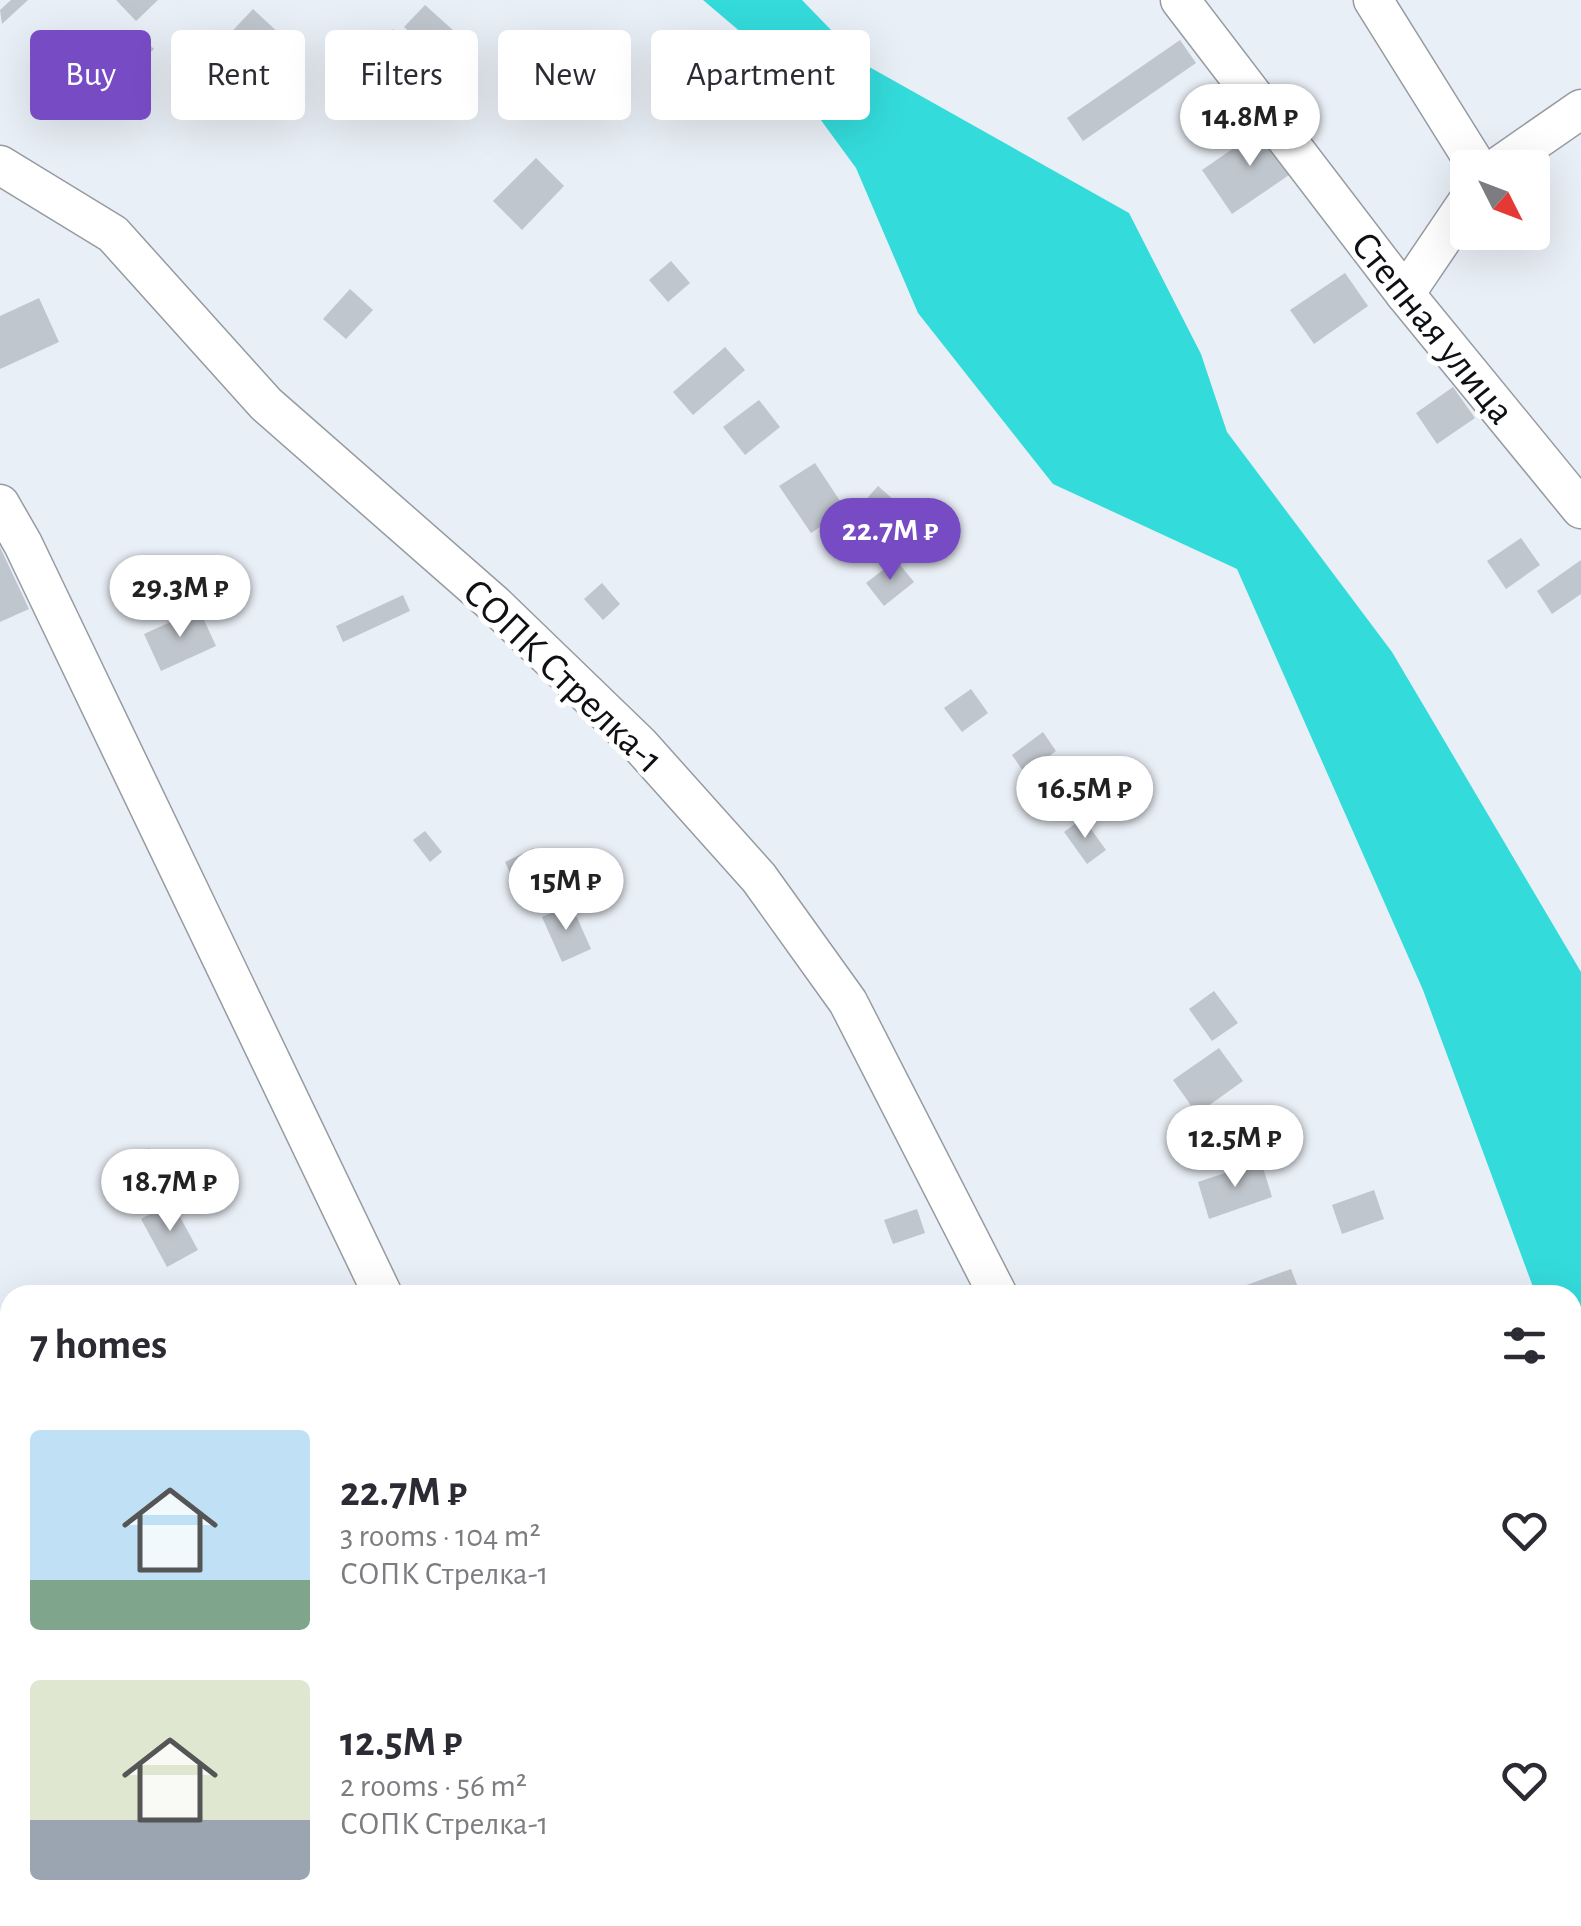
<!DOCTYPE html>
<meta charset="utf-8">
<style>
:root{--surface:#fff;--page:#f7f7f7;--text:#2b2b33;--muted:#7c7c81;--accent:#774bc3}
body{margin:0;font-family:"Alegreya Sans",sans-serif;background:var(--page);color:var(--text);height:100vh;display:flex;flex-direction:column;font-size:38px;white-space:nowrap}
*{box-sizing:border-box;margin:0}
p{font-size:32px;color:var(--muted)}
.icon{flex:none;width:55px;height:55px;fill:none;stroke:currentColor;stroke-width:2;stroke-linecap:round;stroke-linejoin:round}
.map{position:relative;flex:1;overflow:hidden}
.sheet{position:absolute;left:0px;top:1285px;width:1582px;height:642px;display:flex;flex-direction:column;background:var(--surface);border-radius:30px 30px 0 0;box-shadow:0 10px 40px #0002}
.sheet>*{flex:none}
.banner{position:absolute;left:30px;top:30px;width:1000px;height:90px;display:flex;gap:20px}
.needle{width:65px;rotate:132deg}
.fabs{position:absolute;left:1450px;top:150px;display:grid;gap:20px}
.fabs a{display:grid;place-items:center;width:100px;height:100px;border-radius:10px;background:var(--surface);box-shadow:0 10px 40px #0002;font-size:50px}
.price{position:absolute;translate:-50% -85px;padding:0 22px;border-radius:35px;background:#fff;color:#222;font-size:32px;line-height:65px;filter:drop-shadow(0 2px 5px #0008)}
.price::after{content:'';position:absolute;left:50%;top:60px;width:30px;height:22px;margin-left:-15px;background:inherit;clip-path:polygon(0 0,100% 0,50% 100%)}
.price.active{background:var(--accent);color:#fff}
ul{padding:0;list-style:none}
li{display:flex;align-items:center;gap:30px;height:250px;padding:0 30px}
li span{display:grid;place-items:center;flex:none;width:280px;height:200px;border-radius:10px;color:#555}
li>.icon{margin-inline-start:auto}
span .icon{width:120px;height:120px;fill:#fffc;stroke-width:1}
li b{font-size:42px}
h2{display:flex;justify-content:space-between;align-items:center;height:120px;padding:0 30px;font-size:42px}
.tag{padding:0 35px;border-radius:10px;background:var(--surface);box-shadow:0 10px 40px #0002;font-size:35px;line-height:90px}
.tag.active{background:var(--accent);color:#fff}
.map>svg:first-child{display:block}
.water{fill:#34dbdb}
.building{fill:#c0c6cd}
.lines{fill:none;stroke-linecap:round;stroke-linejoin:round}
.street-casing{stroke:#969ba2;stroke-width:41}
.street{stroke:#fff;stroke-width:38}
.labels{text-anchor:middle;stroke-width:10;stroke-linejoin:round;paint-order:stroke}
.street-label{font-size:40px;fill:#0e1013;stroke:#fff}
</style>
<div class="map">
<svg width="1581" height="1926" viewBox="0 0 1581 1926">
<rect width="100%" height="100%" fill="#e9eff6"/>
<path class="water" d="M703,0H802L864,64L1129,213L1201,354L1227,432L1392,652L1581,972V1412L1573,1391L1572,1295H1536L1423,990L1237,569L1053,484L918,313L856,168L782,67Z"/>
<g class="building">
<path d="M11,0H28L2,24L0,10Z"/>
<path d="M116,0H158L136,21Z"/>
<path d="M425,5L454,31L433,54L404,27Z"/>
<path d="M253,9L283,37L251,71L221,43Z"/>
<path d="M393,29L414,52L374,89L353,66Z"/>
<path d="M136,31L154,49L142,60L125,42Z"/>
<path d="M1180,40L1196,63L1083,141L1067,118Z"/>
<path d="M1267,125L1298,169L1232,214L1202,170Z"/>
<path d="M536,158L564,186L522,230L493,201Z"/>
<path d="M671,261L690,283L668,302L649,280Z"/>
<path d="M1345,273L1368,306L1314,344L1290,310Z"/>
<path d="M350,289L373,310L346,339L323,319Z"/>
<path d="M39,298L59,342L0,369V316Z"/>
<path d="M725,347L745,370L693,415L673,392Z"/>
<path d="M1453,387L1475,418L1437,444L1416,413Z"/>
<path d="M759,400L780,427L745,455L723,427Z"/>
<path d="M815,463L846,510L811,533L779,486Z"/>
<path d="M878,486L920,523L904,540L863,503Z"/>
<path d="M1521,538L1540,565L1506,589L1487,561Z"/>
<path d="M0,547L29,609L0,622Z"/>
<path d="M896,560L914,582L884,606L866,583Z"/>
<path d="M1581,560V594L1552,614L1537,591Z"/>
<path d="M602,583L620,604L603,620L584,599Z"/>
<path d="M403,595L410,611L343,642L336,626Z"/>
<path d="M199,609L216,646L161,671L144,634Z"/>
<path d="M971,689L988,713L962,732L944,708Z"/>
<path d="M1043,732L1056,751L1025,774L1012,755Z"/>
<path d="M1083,818L1106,850L1087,864L1064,832Z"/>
<path d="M425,831L442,852L430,862L413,840Z"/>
<path d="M534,848L543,868L514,881L505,862Z"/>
<path d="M571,904L591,949L562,962L542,917Z"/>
<path d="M1214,991L1238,1023L1212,1041L1189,1009Z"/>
<path d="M1219,1048L1243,1081L1197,1114L1173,1080Z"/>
<path d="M149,1148L168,1183L138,1200L119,1165Z"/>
<path d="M1261,1161L1272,1197L1209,1219L1198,1182Z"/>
<path d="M1374,1190L1384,1219L1342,1234L1332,1205Z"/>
<path d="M172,1202L198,1250L167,1267L141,1219Z"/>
<path d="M917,1209L925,1233L893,1244L884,1220Z"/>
<path d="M1291,1269L1301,1295H1244L1241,1287Z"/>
<path d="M9,1873L10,1908L0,1911V1876Z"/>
<path d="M1430,1918H1483L1482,1926H1429Z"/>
</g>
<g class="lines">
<defs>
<g id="street">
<path d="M1180,0L1405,294L1581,509"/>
<path d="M1373,0L1478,168"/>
<path d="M0,165L113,234L266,404L494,604L640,745L759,878L848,1002L998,1295"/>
<path d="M1496,168L1581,109"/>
<path d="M1405,294L1468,201"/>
<path d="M0,504L23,544L383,1295"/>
<path d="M0,1543L10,1539"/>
<path d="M0,1598L10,1622"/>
<path d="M134,1918L137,1926"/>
<path d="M1264,1918L1266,1926"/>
</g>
</defs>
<use href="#street" class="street-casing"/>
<use href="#street" class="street"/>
</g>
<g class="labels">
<g class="street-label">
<text transform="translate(1434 327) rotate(51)" y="14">Степная улица</text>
<text transform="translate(564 675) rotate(44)" y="14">СОПК Стрелка-1</text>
</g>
</g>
</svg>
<div class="fabs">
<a><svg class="needle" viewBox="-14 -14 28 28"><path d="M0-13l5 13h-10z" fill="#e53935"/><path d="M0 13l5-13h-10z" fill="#7c7c81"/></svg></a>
</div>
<b class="price" style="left:1250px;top:169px">14.8M ₽</b>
<b class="price active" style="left:890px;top:583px">22.7M ₽</b>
<b class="price" style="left:180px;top:640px">29.3M ₽</b>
<b class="price" style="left:1085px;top:841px">16.5M ₽</b>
<b class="price" style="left:566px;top:933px">15M ₽</b>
<b class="price" style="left:1235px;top:1190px">12.5M ₽</b>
<b class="price" style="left:170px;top:1234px">18.7M ₽</b>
<div class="banner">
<a class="tag active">Buy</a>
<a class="tag">Rent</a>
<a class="tag">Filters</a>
<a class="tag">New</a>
<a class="tag">Apartment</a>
</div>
<section class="sheet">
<h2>7 homes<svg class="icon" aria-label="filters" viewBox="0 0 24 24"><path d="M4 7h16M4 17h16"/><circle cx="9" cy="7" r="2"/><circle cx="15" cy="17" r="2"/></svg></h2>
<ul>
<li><span style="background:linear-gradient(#bfe0f5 75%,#7fa58c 0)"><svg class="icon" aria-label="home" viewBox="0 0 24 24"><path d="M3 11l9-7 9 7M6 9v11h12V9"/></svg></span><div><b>22.7M ₽</b><p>3 rooms · 104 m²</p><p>СОПК Стрелка-1</p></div><svg class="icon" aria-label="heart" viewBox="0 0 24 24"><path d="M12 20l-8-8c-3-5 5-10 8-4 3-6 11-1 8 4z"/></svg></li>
<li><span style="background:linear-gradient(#dfe7d0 70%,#9aa5b1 0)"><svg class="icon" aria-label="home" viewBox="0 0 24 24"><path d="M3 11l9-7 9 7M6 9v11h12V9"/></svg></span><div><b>12.5M ₽</b><p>2 rooms · 56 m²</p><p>СОПК Стрелка-1</p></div><svg class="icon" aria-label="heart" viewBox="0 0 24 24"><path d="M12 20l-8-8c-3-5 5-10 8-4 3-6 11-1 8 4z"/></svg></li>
</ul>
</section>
</div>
